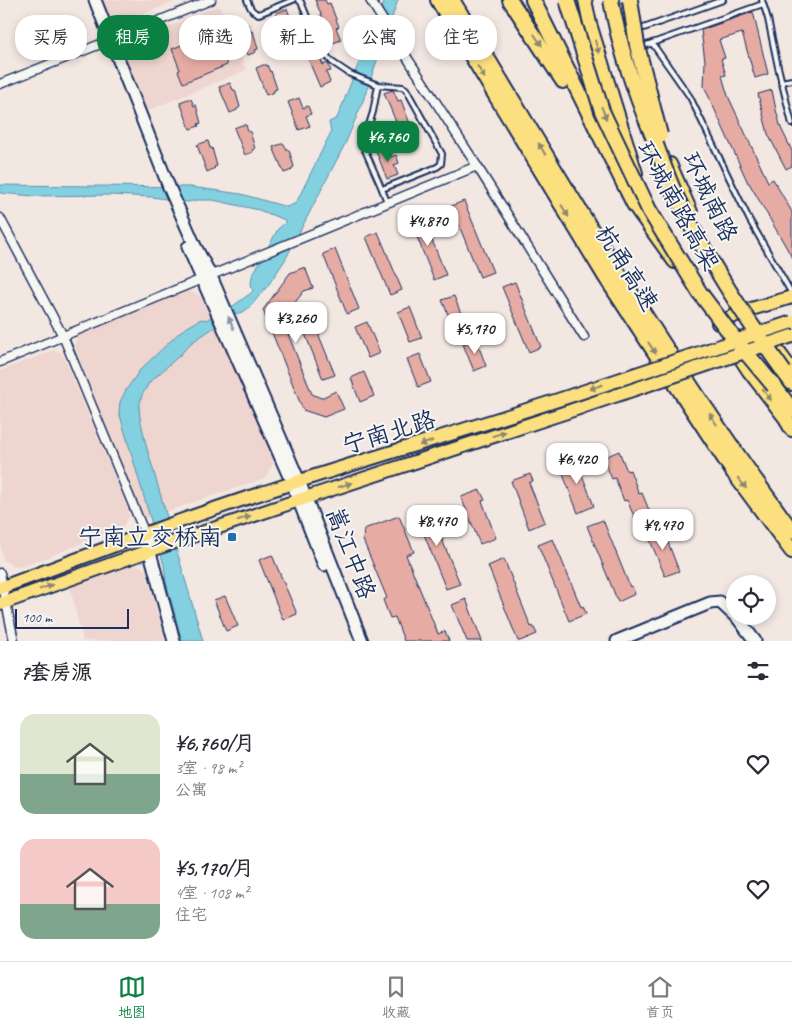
<!DOCTYPE html>
<html lang="zh">
<meta charset="utf-8">
<style>
:root{--surface:#fff;--page:#f2f2f3;--text:#2b2b33;--muted:#7c7c81;--line:#e1e1e2;--accent:#0b8043}
body{margin:0;font-family:Caveat,"LXGW WenKai TC",sans-serif;background:var(--page);color:var(--text);height:100vh;display:flex;flex-direction:column;font-size:19px;white-space:nowrap}
*{box-sizing:border-box;margin:0}
p{font-size:16px;color:var(--muted)}
.icon{flex:none;width:28px;height:28px;fill:none;stroke:currentColor;stroke-width:2;stroke-linecap:round;stroke-linejoin:round}
.map{position:relative;height:641px;overflow:hidden}
.drawer{display:flex;flex-direction:column;background:var(--surface);flex:1}
.drawer>*{flex:none}
.hud{position:absolute;left:15px;top:15px;width:500px;height:45px;display:flex;gap:10px}
.tools{position:absolute;left:726px;top:575px;display:grid;gap:10px}
.tools a{display:grid;place-items:center;width:50px;height:50px;border-radius:50%;background:var(--surface);box-shadow:0 2px 8px #0003;font-size:25px}
.scale{position:absolute;left:15px;bottom:12px;width:114px;box-sizing:border-box;padding-left:5px;border:2px solid #1b2f5e;border-top:0;font-size:14px;line-height:18px;white-space:nowrap;color:#1b2f5e;-webkit-text-stroke:4px #f6f6f2;paint-order:stroke}
.price{position:absolute;translate:-50% -42px;padding:0 11px;border-radius:10px;background:#fff;color:#222;font-size:16px;line-height:32px;filter:drop-shadow(0 1px 2px #0008)}
.price::after{content:'';position:absolute;left:50%;top:30px;width:15px;height:11px;margin-left:-8px;background:inherit;clip-path:polygon(0 0,100% 0,50% 100%)}
.price.active{background:var(--accent);color:#fff}
ul{padding:0;list-style:none}
li{display:flex;align-items:center;gap:15px;height:125px;padding:0 20px}
li span{display:grid;place-items:center;flex:none;width:140px;height:100px;border-radius:15px;color:#555}
li>.icon{margin-inline-start:auto}
span .icon{width:60px;height:60px;fill:#fffc;stroke-width:1}
li b{font-size:21px}
h2{display:flex;justify-content:space-between;align-items:center;height:60px;padding:0 20px;font-size:21px}
.chip{padding:0 18px;border-radius:20px;background:var(--surface);box-shadow:0 2px 8px #0003;font-size:18px;line-height:45px}
.chip.active{background:var(--accent);color:#fff}
.tabs{display:flex;justify-content:space-around;align-items:center;height:70px;border-top:1px solid var(--line);background:var(--surface);font-size:14px;color:var(--muted)}
.tabs a{display:grid;justify-items:center;gap:2px}
.tabs .active{color:var(--accent)}
.map>svg:first-child{display:block}
.built{fill:#efd5cf}
.water{fill:#83d1e0;stroke:#5990ac}
.building{fill:#e6aca4;stroke:#1b2f5e}
.lines{fill:none;stroke-linecap:round;stroke-linejoin:round}
.lane-casing{stroke:#1b2f5e;stroke-width:8}
.street-casing{stroke:#1b2f5e;stroke-width:11}
.secondary-casing{stroke:#1b2f5e;stroke-width:15}
.primary-casing{stroke:#1b2f5e;stroke-width:16}
.highway-casing{stroke:#1b2f5e;stroke-width:18}
.lane{stroke:#f6f6f2;stroke-width:4}
.street{stroke:#f6f6f2;stroke-width:8}
.secondary{stroke:#f6f6f2;stroke-width:11}
.primary{stroke:#fce080;stroke-width:12}
.highway{stroke:#fce080;stroke-width:14}
.primary-bridge-casing{stroke:#1b2f5e;stroke-width:16;stroke-linecap:butt}
.highway-bridge-casing{stroke:#1b2f5e;stroke-width:18;stroke-linecap:butt}
.primary-bridge{stroke:#fce080;stroke-width:12}
.highway-bridge{stroke:#fce080;stroke-width:14}
.oneway{fill:#8c886f}
.oneway2{fill:#8892a8}
.poi-dot{fill:#1f6fb2;stroke:#f6f6f2;stroke-width:2}
.labels{text-anchor:middle;stroke-width:4;stroke-linejoin:round;paint-order:stroke}
.street-label{font-size:24px;fill:#1b2f5e;stroke:#f6f6f2}
.poi-label{font-size:24px;fill:#1b2f5e;stroke:#f6f6f2;text-anchor:end}
</style>
<div class="map">
<svg width="792" height="641" viewBox="0 0 792 641">
<rect width="100%" height="100%" fill="#f3e7e2"/>
<filter id="ink" filterUnits="userSpaceOnUse"><feTurbulence type="fractalNoise" baseFrequency=".02" numOctaves="2"/><feDisplacementMap in="SourceGraphic" scale="10" xChannelSelector="R" yChannelSelector="G"/><feConvolveMatrix kernelMatrix="1 2 1 2 8 2 1 2 1" color-interpolation-filters="sRGB"/></filter>
<g filter="url(#ink)">
<g class="built">
<path d="M104,0H178L111,27Z"/>
<path d="M219,5L246,70L142,113L126,73L124,54L131,43Z"/>
<path d="M186,291L195,293L202,298L273,452V464L265,478L147,518L142,516L74,345L78,336Z"/>
<path d="M54,350L62,353L127,506L129,516L123,527L25,566L14,567L3,560L0,543V371Z"/>
<path d="M130,564L140,566L146,571L165,641H83L70,588Z"/>
</g>
<path class="water" d="M385,0H398L363,101L346,142L285,260L269,284L250,307L243,312L234,314L191,343L180,355L149,383L142,395L139,406L140,418L146,445L203,641H182L166,582L164,565L119,412L120,402L126,390L140,370L181,331L201,319L206,320L233,306L251,293L253,291L251,285L252,276L278,229L285,223V220L259,210L213,200H198L188,202L152,197L110,195L33,196L0,193V185L191,187L241,194L287,207L296,203L331,132L329,122L336,119L338,116L363,52L360,37L361,29L364,24C382,21 379,14 385,0Z"/>
<g class="building">
<path d="M315,0H325L327,4L330,3L339,27L336,28L341,40L333,43Z"/>
<path d="M287,9L290,16H291L297,33L293,35L294,36L286,40L276,13Z"/>
<path d="M753,12L768,74L755,78L742,33L719,40L725,58L721,59L726,75L722,76L728,96L768,182L773,179L792,212V257L749,183H748L704,86L705,61L701,30Z"/>
<path d="M245,25H249L251,32L253,31L258,49L255,50L256,52L248,55L237,28Z"/>
<path d="M215,35L227,65L183,83L178,71L180,70L172,49L191,41L192,44Z"/>
<path d="M319,55L323,65L328,63L331,71L326,72L330,82L320,87L308,59Z"/>
<path d="M263,65H267L270,72L271,71L277,89L274,90V92L266,95L256,68Z"/>
<path d="M230,83L233,90H235L240,107L237,109V110L230,113L219,87Z"/>
<path d="M393,90L398,101L401,100L410,124L407,126L412,138L404,141L384,93Z"/>
<path d="M772,90L776,110L781,128L792,151V166L786,169L768,134L758,94Z"/>
<path d="M299,98L303,108L308,106L311,114L306,116L310,126L299,130L288,102Z"/>
<path d="M188,99H191L194,106L196,105L201,123L198,124L199,126L190,129L180,102Z"/>
<path d="M242,125H246L248,132L250,131L255,149L252,150L253,152L245,155L234,128Z"/>
<path d="M208,141L210,148H212L217,166L214,167L215,168L207,172L197,145Z"/>
<path d="M281,144H284L287,150H289L294,167L291,169L292,170L284,173L273,147Z"/>
<path d="M387,147L391,157L396,155L399,163L394,165L398,175L387,179L376,151Z"/>
<path d="M464,201L493,272L480,277L451,206Z"/>
<path d="M422,215L446,275L434,280L410,219Z"/>
<path d="M378,232L402,290L390,295L366,237Z"/>
<path d="M335,249L359,309L347,314L323,254Z"/>
<path d="M305,267L313,288L304,291L282,319L312,394L321,398L336,391L344,409L324,417L303,410L263,310L290,273Z"/>
<path d="M515,282L541,347L529,352L502,287Z"/>
<path d="M454,296L466,326L455,331L442,300Z"/>
<path d="M410,307L422,338L410,342L398,312Z"/>
<path d="M311,316L335,375L323,379L300,321Z"/>
<path d="M367,322L380,353L368,358L355,327Z"/>
<path d="M476,339L486,366L474,371L463,344Z"/>
<path d="M420,354L431,382L418,387L407,359Z"/>
<path d="M364,372L374,396L360,402L351,378Z"/>
<path d="M619,451L627,471L630,470L639,494L642,493L651,515L636,521L627,500L624,501L615,478L612,479L603,458Z"/>
<path d="M578,457L581,466L579,467L594,506L578,513L559,464Z"/>
<path d="M530,474L533,481L529,483L545,522L529,529L511,481Z"/>
<path d="M480,490L485,500L482,501L496,538L480,544L461,497Z"/>
<path d="M432,506L436,516L433,517L460,584L446,589L415,512Z"/>
<path d="M399,516L414,552L406,555L438,634L445,631L449,641H404L395,617L390,618L383,600L387,598L363,540L364,529Z"/>
<path d="M603,520L630,587L632,586L635,594L618,602L587,526Z"/>
<path d="M662,527L679,571L665,576L647,533Z"/>
<path d="M553,539L581,607L583,606L586,614L569,621L538,545Z"/>
<path d="M272,555L297,614L283,620L259,560Z"/>
<path d="M504,559L531,627L533,626L537,634L520,641H518L488,566Z"/>
<path d="M225,596L238,626L226,631L214,600Z"/>
<path d="M466,599L482,641H467L452,605Z"/>
</g>
<g class="lines">
<defs>
<g id="lane">
<path d="M247,0C250,7 251,12 259,14L293,0"/>
<path d="M298,0L301,2L321,50L332,62L350,74L378,85L403,87L406,89L442,154L441,164L437,167L382,189L387,202"/>
<path d="M762,0L768,19L778,67L792,124"/>
<path d="M638,30L723,0"/>
<path d="M652,43L690,97L749,219L792,294"/>
<path d="M627,52L763,4"/>
<path d="M781,82L792,80"/>
<path d="M378,85L373,112L364,140V148L382,189"/>
</g>
<g id="street">
<path d="M370,0L477,166"/>
<path d="M0,84L211,0"/>
<path d="M0,218L63,336L145,534"/>
<path d="M0,362L477,166L584,337"/>
<path d="M0,573L14,641"/>
</g>
<g id="secondary">
<path d="M95,0L169,187L195,246L210,274L299,481L362,641"/>
<path d="M188,247L288,474"/>
<path d="M295,491L324,565"/>
<path d="M147,533L145,534L174,641"/>
<path d="M736,616L755,641"/>
<path d="M617,641L710,603L720,602L735,616"/>
</g>
<g id="primary">
<path d="M585,0L590,24L636,173"/>
<path d="M670,164L691,212"/>
<path d="M718,323L748,310L792,297"/>
<path d="M767,336L792,370"/>
<path d="M733,347L748,370L792,427"/>
<path d="M147,533C287,481 431,442 573,395"/>
<path d="M0,588L145,534"/>
<path d="M0,604L151,550L299,500L576,409"/>
</g>
<g id="highway">
<path d="M438,0L605,276L734,473L792,551"/>
<path d="M452,0C561,180 667,362 792,531"/>
<path d="M510,0L563,81"/>
<path d="M533,0L634,204L675,261"/>
<path d="M784,372L792,383"/>
<path d="M774,386L792,410"/>
<path d="M788,422L792,429"/>
</g>
</defs>
<use href="#lane" class="lane-casing"/>
<use href="#street" class="street-casing"/>
<use href="#secondary" class="secondary-casing"/>
<use href="#primary" class="primary-casing"/>
<use href="#highway" class="highway-casing"/>
<use href="#lane" class="lane"/>
<use href="#street" class="street"/>
<use href="#secondary" class="secondary"/>
<use href="#primary" class="primary"/>
<use href="#highway" class="highway"/>
<defs>
<g id="primary-bridge">
<path d="M573,395L792,322"/>
<path d="M576,409L792,336"/>
</g>
<g id="highway-bridge">
<path d="M567,0L602,111L649,210L700,293L733,337L774,386"/>
<path d="M611,0C619,46 634,91 652,134C660,155 667,177 677,198C707,260 744,316 784,372"/>
<path d="M630,0L637,45L660,135"/>
</g>
</defs>
<use href="#primary-bridge" class="primary-bridge-casing"/>
<use href="#highway-bridge" class="highway-bridge-casing"/>
<use href="#primary-bridge" class="primary-bridge"/>
<use href="#highway-bridge" class="highway-bridge"/>
</g>
<defs><path id="oneway-solid" d="M-6-.8H1V-3.2L6.5 0L1 3.2V.8H-6Z" transform="scale(1.25)"/></defs>
<g class="oneway">
<use href="#oneway-solid" transform="translate(538 40) rotate(56)"/>
<use href="#oneway-solid" transform="translate(597 47) rotate(73)"/>
<use href="#oneway-solid" transform="translate(481 72) rotate(59)"/>
<use href="#oneway-solid" transform="translate(604 113) rotate(68)"/>
<use href="#oneway-solid" transform="translate(542 149) rotate(-121)"/>
<use href="#oneway-solid" transform="translate(565 211) rotate(59)"/>
<use href="#oneway-solid" transform="translate(652 348) rotate(57)"/>
<use href="#oneway-solid" transform="translate(596 387) rotate(161)"/>
<use href="#oneway-solid" transform="translate(767 395) rotate(53)"/>
<use href="#oneway-solid" transform="translate(713 419) rotate(-123)"/>
<use href="#oneway-solid" transform="translate(499 434) rotate(-18)"/>
<use href="#oneway-solid" transform="translate(426 443) rotate(163)"/>
<use href="#oneway-solid" transform="translate(742 483) rotate(53)"/>
<use href="#oneway-solid" transform="translate(345 485) rotate(-18)"/>
<use href="#oneway-solid" transform="translate(244 518) rotate(-19)"/>
<use href="#oneway-solid" transform="translate(46 587) rotate(-20)"/>
</g>
<use class="oneway2" href="#oneway-solid" transform="translate(231 323) rotate(-113)"/>
</g>
<rect class="poi-dot" x="227" y="532" width="10" height="10" rx="2.5"/>
<g class="labels">
<g class="street-label">
<text transform="translate(710 197) rotate(64)" y="8">环城南路</text>
<text transform="translate(678 206) rotate(61)" y="8">环城南路高架</text>
<text transform="translate(627 268) rotate(58)" y="8">杭甬高速</text>
<text transform="translate(389 432) rotate(-17)" y="8">宁南北路</text>
<text transform="translate(351 553) rotate(69)" y="8">嵩江中路</text>
</g>
<g class="poi-label">
<text x="222" y="545">宁南立交桥南</text>
</g>
</g>
</svg>
<div class="tools">
<a><svg class="icon" aria-label="locate" viewBox="0 0 24 24"><circle cx="12" cy="12" r="6"/><path d="M12 2v4M12 18v4M2 12h4M18 12h4"/></svg></a>
</div>
<div class="scale">100 m</div>
<b class="price active" style="left:388px;top:163px">¥6,760</b>
<b class="price" style="left:428px;top:247px">¥4,870</b>
<b class="price" style="left:296px;top:344px">¥3,260</b>
<b class="price" style="left:475px;top:355px">¥5,170</b>
<b class="price" style="left:577px;top:485px">¥6,420</b>
<b class="price" style="left:437px;top:547px">¥8,470</b>
<b class="price" style="left:663px;top:551px">¥9,470</b>
<div class="hud">
<a class="chip">买房</a>
<a class="chip active">租房</a>
<a class="chip">筛选</a>
<a class="chip">新上</a>
<a class="chip">公寓</a>
<a class="chip">住宅</a>
</div>
</div>
<section class="drawer">
<h2>7套房源<svg class="icon" aria-label="filters" viewBox="0 0 24 24"><path d="M4 7h16M4 17h16"/><circle cx="9" cy="7" r="2"/><circle cx="15" cy="17" r="2"/></svg></h2>
<ul>
<li><span style="background:linear-gradient(#dfe7d0 60%,#7fa58c 0)"><svg class="icon" aria-label="home" viewBox="0 0 24 24"><path d="M3 11l9-7 9 7M6 9v11h12V9"/></svg></span><div><b>¥6,760/月</b><p>3室 · 98 m²</p><p>公寓</p></div><svg class="icon" aria-label="heart" viewBox="0 0 24 24"><path d="M12 20l-8-8c-3-5 5-10 8-4 3-6 11-1 8 4z"/></svg></li>
<li><span style="background:linear-gradient(#f6c9c9 65%,#7fa58c 0)"><svg class="icon" aria-label="home" viewBox="0 0 24 24"><path d="M3 11l9-7 9 7M6 9v11h12V9"/></svg></span><div><b>¥5,170/月</b><p>4室 · 108 m²</p><p>住宅</p></div><svg class="icon" aria-label="heart" viewBox="0 0 24 24"><path d="M12 20l-8-8c-3-5 5-10 8-4 3-6 11-1 8 4z"/></svg></li>
</ul>
</section>
<nav class="tabs">
<a class="active"><svg class="icon" aria-label="map" viewBox="0 0 24 24"><path d="M3 6l6-2 6 2 6-2v14l-6 2-6-2-6 2zM9 4v14M15 6v14"/></svg>地图</a>
<a><svg class="icon" aria-label="saved" viewBox="0 0 24 24"><path d="M7 4h10v16l-5-4-5 4z"/></svg>收藏</a>
<a><svg class="icon" aria-label="home" viewBox="0 0 24 24"><path d="M3 11l9-7 9 7M6 9v11h12V9"/></svg>首页</a>
</nav>
